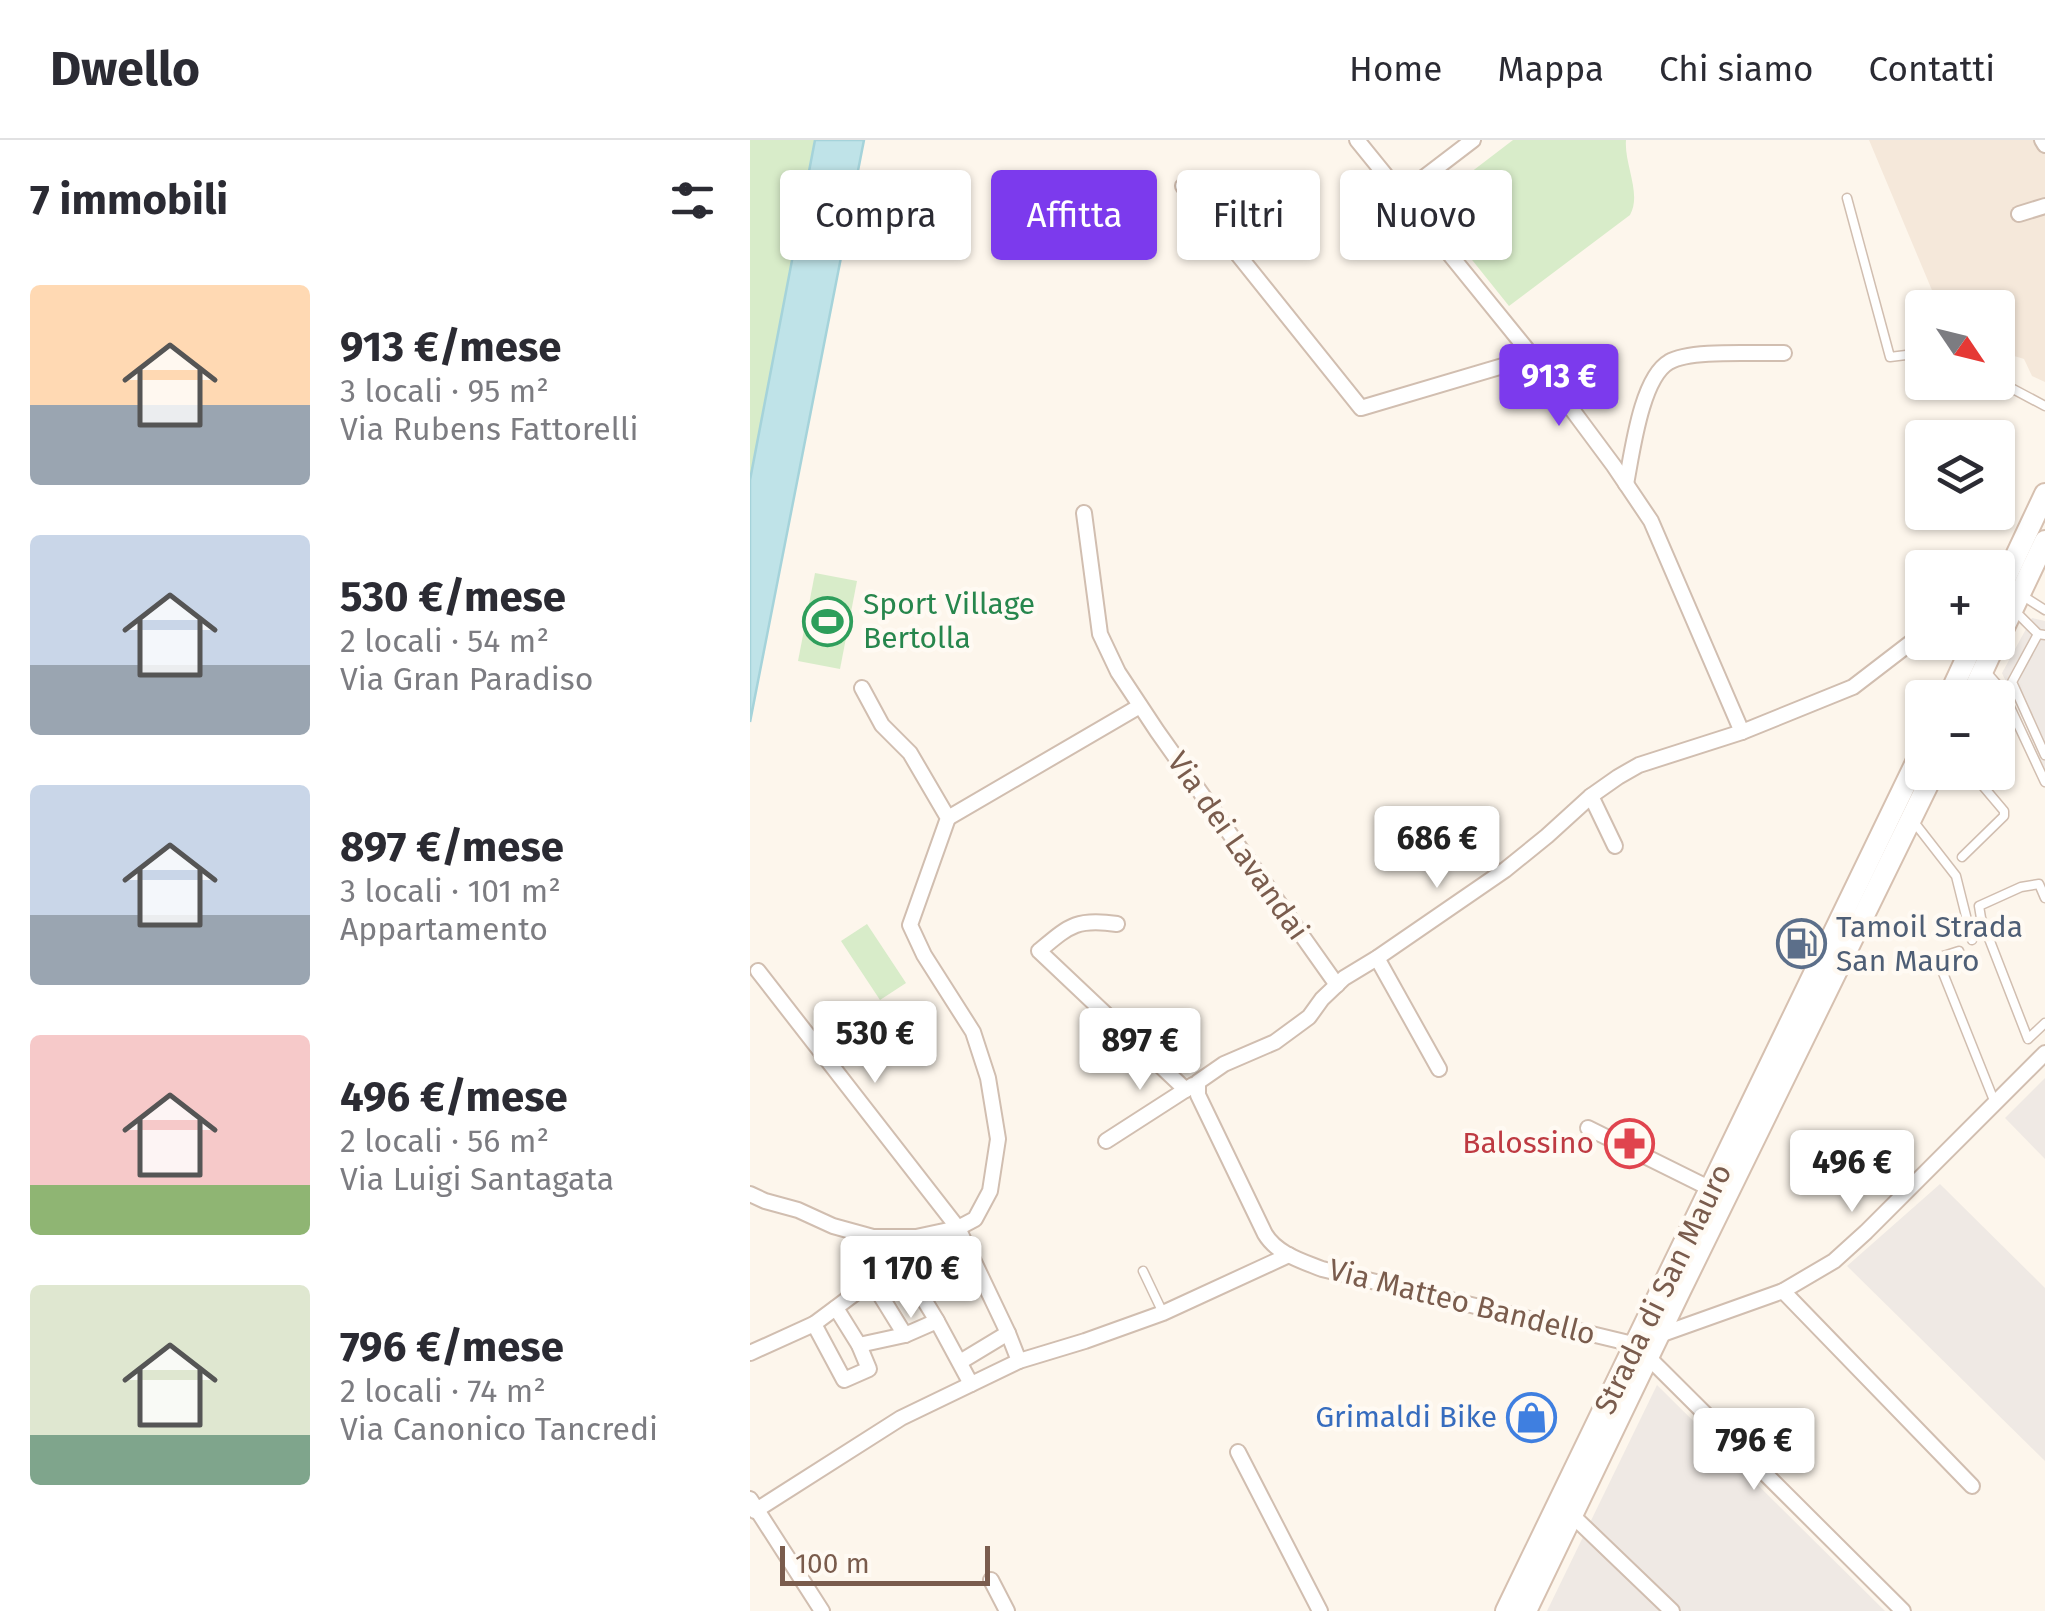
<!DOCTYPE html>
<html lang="it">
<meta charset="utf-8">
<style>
:root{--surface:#fff;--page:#f7f7f7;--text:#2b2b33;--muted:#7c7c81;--line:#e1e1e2;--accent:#7c3aed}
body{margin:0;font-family:"Fira Sans",sans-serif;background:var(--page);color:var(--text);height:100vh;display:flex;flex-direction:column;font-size:38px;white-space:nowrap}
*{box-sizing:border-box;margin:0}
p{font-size:32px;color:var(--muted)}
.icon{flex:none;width:55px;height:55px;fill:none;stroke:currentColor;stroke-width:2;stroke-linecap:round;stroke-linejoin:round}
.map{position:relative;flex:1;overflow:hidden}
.details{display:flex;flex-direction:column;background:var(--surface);width:750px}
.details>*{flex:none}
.banner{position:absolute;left:30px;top:30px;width:950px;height:90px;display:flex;gap:20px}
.needle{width:65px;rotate:125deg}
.tools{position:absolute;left:1155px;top:150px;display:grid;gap:20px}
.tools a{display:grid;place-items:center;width:110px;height:110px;border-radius:10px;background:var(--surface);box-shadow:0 2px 8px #0004;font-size:50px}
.scale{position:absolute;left:30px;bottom:25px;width:210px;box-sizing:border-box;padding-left:10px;border:5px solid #7a5c4d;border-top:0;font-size:28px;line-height:35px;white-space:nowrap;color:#7a5c4d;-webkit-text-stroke:8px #fffaf3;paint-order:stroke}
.price{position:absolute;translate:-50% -85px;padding:0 22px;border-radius:10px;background:#fff;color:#222;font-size:32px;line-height:65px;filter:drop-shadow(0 2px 5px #0008)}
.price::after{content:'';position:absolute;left:50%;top:60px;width:30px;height:22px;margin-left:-15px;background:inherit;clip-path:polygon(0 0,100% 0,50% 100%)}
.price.selected{background:var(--accent);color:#fff}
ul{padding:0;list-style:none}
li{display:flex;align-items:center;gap:30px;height:250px;padding:0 30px}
li span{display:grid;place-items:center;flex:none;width:280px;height:200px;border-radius:10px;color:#555}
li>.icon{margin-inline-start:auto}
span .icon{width:120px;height:120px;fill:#fffc;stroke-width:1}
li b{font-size:42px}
h2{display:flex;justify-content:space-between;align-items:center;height:120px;padding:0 30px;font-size:42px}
.chip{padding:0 35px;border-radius:10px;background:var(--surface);box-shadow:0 2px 8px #0004;font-size:35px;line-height:90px}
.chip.selected{background:var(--accent);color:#fff}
header{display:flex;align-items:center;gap:60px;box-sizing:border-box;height:140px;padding:0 50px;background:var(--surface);border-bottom:2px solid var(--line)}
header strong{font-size:48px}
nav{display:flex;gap:55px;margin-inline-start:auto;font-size:35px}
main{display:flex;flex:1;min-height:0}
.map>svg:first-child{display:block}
.residential{fill:#f5e8da}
.industrial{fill:#efe9e4}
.green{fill:#d8ecc9}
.water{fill:#bfe3e8;stroke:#a5d3da;stroke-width:2.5}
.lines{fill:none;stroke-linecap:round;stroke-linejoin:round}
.service-casing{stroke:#d1beb0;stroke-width:11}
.minor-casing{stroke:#d1beb0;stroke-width:18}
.secondary-casing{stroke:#d6c0b0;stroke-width:24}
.service{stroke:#fff;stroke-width:8}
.minor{stroke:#fff;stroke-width:14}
.secondary{stroke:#fff;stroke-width:20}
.labels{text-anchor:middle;stroke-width:9;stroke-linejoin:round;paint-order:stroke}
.leisure-label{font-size:30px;fill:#27864d;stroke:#fffaf3;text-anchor:start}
.street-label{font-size:30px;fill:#7a5c4d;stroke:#fffaf3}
.service-label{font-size:30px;fill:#4e5e75;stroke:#fffaf3;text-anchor:start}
.health-label{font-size:30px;fill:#be3a42;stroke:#fffaf3;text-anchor:end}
.shop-label{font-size:30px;fill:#366cbe;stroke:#fffaf3;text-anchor:end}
</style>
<header>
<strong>Dwello</strong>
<nav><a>Home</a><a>Mappa</a><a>Chi siamo</a><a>Contatti</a></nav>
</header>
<main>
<section class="details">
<h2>7 immobili<svg class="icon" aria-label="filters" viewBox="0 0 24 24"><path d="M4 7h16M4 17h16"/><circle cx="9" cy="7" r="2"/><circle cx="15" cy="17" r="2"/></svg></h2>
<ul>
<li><span style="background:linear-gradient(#ffd9b3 60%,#9aa5b1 0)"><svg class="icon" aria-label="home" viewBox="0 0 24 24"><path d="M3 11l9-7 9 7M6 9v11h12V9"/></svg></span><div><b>913 €/mese</b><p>3 locali · 95 m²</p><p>Via Rubens Fattorelli</p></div></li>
<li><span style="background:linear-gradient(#c9d6e8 65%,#9aa5b1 0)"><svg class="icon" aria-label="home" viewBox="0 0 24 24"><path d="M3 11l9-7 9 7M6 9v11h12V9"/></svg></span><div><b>530 €/mese</b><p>2 locali · 54 m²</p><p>Via Gran Paradiso</p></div></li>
<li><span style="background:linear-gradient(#c9d6e8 65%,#9aa5b1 0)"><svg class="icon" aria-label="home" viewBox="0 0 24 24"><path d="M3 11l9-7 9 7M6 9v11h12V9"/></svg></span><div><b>897 €/mese</b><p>3 locali · 101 m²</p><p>Appartamento</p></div></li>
<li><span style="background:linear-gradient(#f6c9c9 75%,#8fb573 0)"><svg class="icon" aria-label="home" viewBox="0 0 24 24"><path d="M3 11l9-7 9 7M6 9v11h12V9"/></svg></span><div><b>496 €/mese</b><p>2 locali · 56 m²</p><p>Via Luigi Santagata</p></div></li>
<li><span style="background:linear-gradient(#dfe7d0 75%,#7fa58c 0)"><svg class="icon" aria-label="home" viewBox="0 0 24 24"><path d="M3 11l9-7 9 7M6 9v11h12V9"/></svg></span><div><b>796 €/mese</b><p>2 locali · 74 m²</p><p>Via Canonico Tancredi</p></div></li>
</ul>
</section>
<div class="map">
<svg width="1295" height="1471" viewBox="0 0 1295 1471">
<rect width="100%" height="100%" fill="#fdf6ec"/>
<path class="residential" d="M1119,0H1295V242L1282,236L1274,219L1248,211V168L1189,167Z"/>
<g class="industrial">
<path d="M1282,478L1295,481V629L1252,533Z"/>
<path d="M1295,938V1019L1255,978Z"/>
<path d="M1190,1044L1295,1148V1321L1097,1126Z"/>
<path d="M907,1245L1135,1471H797Z"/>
</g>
<g class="green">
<path d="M0,0H65L0,340Z"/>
<path d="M763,0H876C874,24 892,54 880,75L759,166L678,65Z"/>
<path d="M65,433L107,441L90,529L48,521Z"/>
<path d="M117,784L156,843L130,860L91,801Z"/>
</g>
<path class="water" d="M65,0H114L0,582V340Z"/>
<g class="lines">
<defs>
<g id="service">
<path d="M1097,58L1140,217L1172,213"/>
<path d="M1248,241L1295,266"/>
<path d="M1270,454L1295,470"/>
<path d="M1266,472L1288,494L1295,495"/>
<path d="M1288,494L1262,542L1295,615"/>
<path d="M1237,533L1252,550L1295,642"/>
<path d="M1164,682L1206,736L1222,800"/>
<path d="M1212,717L1254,676V671L1221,632"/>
<path d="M1295,758L1289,744L1271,747L1229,766L1231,778L1278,899L1295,883"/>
<path d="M1209,811L1187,818L1245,963"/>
<path d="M393,1131L413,1173"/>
</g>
<g id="minor">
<path d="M607,0L783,217L864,326L901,381L992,592"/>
<path d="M1292,0L1295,5"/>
<path d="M433,46L611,268L783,217"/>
<path d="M651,55L723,0"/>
<path d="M1269,74L1295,66"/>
<path d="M876,344C882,314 891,238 919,222C940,209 1007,214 1034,213"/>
<path d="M334,373L350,494L368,532L407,591L587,845"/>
<path d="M841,656L865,706"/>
<path d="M198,678L390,566"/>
<path d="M367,784C326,778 319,786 289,811L436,950"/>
<path d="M627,818L689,929"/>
<path d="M8,831L208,1088L258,1193L269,1221"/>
<path d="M838,988L961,1049"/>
<path d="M356,1001L443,945"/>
<path d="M0,1054L15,1061L48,1070L83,1086L123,1097H166L208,1088L225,1079L240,1051L248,999L238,938L223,892L174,815L160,785L198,678L160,613L132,585L112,548"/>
<path d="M136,1097L187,1181L221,1244"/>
<path d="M121,1140L155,1195"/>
<path d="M1033,1151L1222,1346"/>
<path d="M64,1184L94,1240L119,1229L109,1205L86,1168"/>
<path d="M907,1196L1033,1151L1084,1121L1116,1092L1295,913"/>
<path d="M109,1205L155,1195L187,1181"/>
<path d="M887,1205L572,1129C552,1121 527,1114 515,1094L448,955V942L474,924L525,902L559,877L572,859L594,838L627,818L755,730L797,696L841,656L868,637L889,625L992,592L1103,547L1172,494"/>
<path d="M0,1213L64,1184L119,1143L121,1140L113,1127L124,1116L123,1097"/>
<path d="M894,1213L1153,1471"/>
<path d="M210,1222L258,1193"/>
<path d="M488,1312L570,1471"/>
<path d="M0,1359L72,1471"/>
<path d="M5,1371L151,1278L269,1221L335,1201L413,1173L539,1115"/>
<path d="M823,1376L922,1471"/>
<path d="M241,1440L257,1471"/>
</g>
<g id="secondary">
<path d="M1248,454L1295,354"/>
<path d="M1248,500L1295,401"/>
<path d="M1198,558L1224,502"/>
<path d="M1220,558L1246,502"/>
<path d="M756,1471L1172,610"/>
<path d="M776,1471L930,1151L1184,632"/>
</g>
</defs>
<use href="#service" class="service-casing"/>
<use href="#minor" class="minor-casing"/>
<use href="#secondary" class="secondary-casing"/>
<use href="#service" class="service"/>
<use href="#minor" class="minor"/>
<use href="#secondary" class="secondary"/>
</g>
<defs>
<symbol id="stadium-ring" viewBox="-11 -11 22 22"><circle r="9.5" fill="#fffaf3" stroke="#2e9e5b" stroke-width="1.5"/><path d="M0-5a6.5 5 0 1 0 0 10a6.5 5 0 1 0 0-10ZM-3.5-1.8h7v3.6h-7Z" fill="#2e9e5b"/></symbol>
<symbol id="fuel-ring" viewBox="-11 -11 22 22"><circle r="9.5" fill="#fffaf3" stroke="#5c6f8a" stroke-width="1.5"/><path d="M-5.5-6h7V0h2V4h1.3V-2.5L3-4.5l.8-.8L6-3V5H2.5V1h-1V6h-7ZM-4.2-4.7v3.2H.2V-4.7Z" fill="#5c6f8a"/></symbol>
<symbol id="pharmacy-ring" viewBox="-11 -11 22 22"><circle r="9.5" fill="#fffaf3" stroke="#e0444e" stroke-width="1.5"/><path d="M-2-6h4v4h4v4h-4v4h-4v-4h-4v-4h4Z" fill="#e0444e"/></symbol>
<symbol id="shop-ring" viewBox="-11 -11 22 22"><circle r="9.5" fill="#fffaf3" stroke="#3f7fe0" stroke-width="1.5"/><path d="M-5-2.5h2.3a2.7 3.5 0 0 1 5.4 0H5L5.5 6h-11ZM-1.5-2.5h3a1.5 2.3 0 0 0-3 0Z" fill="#3f7fe0"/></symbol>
</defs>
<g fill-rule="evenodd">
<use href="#stadium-ring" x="50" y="454" width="55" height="55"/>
<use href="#fuel-ring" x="1024" y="776" width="55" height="55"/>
<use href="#pharmacy-ring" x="852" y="976" width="55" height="55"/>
<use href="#shop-ring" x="754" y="1250" width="55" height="55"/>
</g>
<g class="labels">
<g class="leisure-label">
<text x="113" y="474">Sport Village<tspan x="113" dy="34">Bertolla</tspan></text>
</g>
<g class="street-label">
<text transform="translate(488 706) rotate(55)" y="10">Via dei Lavandai</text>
<text transform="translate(913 1149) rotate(-64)" y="10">Strada di San Mauro</text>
<text transform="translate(712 1162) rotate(14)" y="10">Via Matteo Bandello</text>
</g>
<g class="service-label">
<text x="1086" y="797">Tamoil Strada<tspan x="1086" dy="34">San Mauro</tspan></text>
</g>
<g class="health-label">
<text x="844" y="1013">Balossino</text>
</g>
<g class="shop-label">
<text x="747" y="1287">Grimaldi Bike</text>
</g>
</g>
</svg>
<div class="tools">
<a><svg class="needle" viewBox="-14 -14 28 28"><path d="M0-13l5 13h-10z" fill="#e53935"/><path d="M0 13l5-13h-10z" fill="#7c7c81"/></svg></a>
<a><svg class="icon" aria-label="layers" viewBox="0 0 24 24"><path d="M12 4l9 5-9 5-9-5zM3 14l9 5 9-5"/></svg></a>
<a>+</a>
<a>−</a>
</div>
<div class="scale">100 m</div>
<b class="price selected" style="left:809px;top:289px">913 €</b>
<b class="price" style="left:687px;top:751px">686 €</b>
<b class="price" style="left:125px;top:946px">530 €</b>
<b class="price" style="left:390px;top:953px">897 €</b>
<b class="price" style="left:1102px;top:1075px">496 €</b>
<b class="price" style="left:161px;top:1181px">1 170 €</b>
<b class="price" style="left:1004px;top:1353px">796 €</b>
<div class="banner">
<a class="chip">Compra</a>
<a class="chip selected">Affitta</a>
<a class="chip">Filtri</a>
<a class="chip">Nuovo</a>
</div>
</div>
</main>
